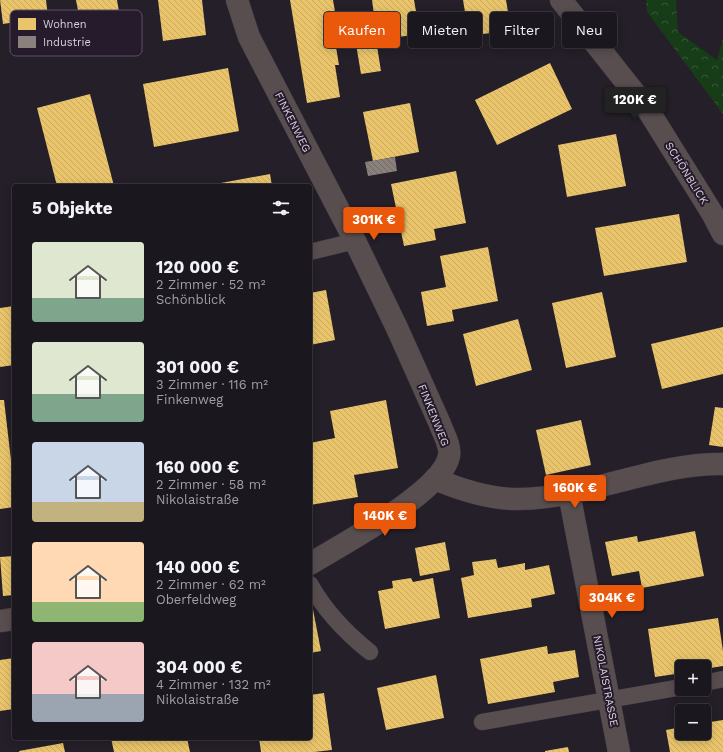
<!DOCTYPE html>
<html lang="de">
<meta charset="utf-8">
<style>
:root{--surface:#1b171e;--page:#242027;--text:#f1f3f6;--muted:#a09fa4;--line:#39363c;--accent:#ea580c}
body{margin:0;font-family:"Work Sans",sans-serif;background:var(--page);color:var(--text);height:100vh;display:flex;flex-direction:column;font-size:15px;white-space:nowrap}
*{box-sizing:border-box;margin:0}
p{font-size:13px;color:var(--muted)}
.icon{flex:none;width:22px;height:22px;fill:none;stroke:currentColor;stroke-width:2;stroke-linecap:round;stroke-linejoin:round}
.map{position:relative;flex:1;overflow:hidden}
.panel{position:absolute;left:12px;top:184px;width:300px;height:556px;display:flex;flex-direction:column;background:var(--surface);border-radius:4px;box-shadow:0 2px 10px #0003,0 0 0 1px var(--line)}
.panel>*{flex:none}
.guide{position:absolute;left:324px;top:12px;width:339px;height:36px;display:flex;gap:8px}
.buttons{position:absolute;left:675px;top:660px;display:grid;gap:8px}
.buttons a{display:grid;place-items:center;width:36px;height:36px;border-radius:4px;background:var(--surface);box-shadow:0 2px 10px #0003,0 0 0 1px var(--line);font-size:20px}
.price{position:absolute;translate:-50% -34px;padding:0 9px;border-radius:4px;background:var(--accent);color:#fff;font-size:13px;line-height:26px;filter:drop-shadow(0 1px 2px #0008)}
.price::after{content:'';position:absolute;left:50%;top:24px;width:12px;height:9px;margin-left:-6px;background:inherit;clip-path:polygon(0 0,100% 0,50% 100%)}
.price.active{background:#222;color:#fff}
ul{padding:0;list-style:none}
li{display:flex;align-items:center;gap:12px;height:100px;padding:0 20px}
li span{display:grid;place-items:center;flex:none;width:112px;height:80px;border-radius:4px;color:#555}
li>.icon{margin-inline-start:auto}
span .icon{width:48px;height:48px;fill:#fffc;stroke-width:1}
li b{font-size:17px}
h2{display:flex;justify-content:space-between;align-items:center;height:48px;padding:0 20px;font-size:17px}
.chip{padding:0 14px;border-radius:4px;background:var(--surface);box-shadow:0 2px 10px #0003,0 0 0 1px var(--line);font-size:14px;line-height:36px}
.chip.active{background:var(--accent);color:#fff}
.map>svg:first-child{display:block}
.forest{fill:url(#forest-crowns)}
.homes{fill:url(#homes-back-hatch)}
.industry{fill:url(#industry-back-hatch)}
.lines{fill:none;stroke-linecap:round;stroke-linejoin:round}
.service-casing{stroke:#3d3941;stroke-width:17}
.minor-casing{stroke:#3d3941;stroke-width:23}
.service{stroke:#594e4f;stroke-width:16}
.minor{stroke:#594e4f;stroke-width:22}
.labels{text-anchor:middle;stroke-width:4;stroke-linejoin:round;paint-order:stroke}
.street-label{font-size:11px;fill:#d9d3de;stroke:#251b2c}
.key{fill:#251b2c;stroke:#5b5261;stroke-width:1}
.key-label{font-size:11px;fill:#d9d3de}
</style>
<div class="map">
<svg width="723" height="752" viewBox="0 0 723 752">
<defs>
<pattern id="forest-crowns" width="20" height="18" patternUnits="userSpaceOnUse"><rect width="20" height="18" fill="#163c18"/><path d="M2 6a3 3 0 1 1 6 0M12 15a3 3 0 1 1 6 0" fill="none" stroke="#375739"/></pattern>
<pattern id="homes-back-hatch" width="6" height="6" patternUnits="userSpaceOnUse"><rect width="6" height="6" fill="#e9c46a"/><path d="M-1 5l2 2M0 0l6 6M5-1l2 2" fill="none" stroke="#c7a962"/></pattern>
<pattern id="industry-back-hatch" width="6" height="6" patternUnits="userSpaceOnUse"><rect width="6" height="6" fill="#8a817c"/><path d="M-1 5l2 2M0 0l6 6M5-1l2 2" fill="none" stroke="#706a68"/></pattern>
</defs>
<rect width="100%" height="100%" fill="#241f28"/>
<path class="forest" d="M646,0H676L678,32L717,60L723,38V114L647,12Z"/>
<g class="homes">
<path d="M0,0H46L48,17L3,24Z"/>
<path d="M76,0H117L121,24L82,31Z"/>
<path d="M158,0H202L206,35L163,41Z"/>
<path d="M290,0H333L338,29H333L339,65H335L340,97L307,103Z"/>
<path d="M372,0H414L420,34L376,40L381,71L361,74L353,26L375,22Z"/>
<path d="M463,0H506L511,30L469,36Z"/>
<path d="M550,63L572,109L497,145L475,100Z"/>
<path d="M228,68L239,131L154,147L143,84Z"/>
<path d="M90,94L114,186H57L37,108Z"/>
<path d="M410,103L419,152L373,161L363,112Z"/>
<path d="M616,134L626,186L567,197L558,145Z"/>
<path d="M456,171L466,223L434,229L436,240L404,246L391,184Z"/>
<path d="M270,174L272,186H210V185Z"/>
<path d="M679,214L687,262L604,276L595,228Z"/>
<path d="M488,247L498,301L452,310L454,321L427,326L421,292L446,287L440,256Z"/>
<path d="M326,290L335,340L310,345V293Z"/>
<path d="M602,292L616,357L566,368L552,303Z"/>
<path d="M14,306V365L0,367V308Z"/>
<path d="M518,319L532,370L476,386L463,334Z"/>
<path d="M723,327V374L662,389L651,344Z"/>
<path d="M0,400H4L14,486V507L0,509Z"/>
<path d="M386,400L398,468L354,475L358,497L310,505V443L335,438L330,411Z"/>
<path d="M715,407L723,408V447L709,445Z"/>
<path d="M581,420L591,465L546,475L536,430Z"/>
<path d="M695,531L704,576L642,588L639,571L612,576L605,542L637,536L638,542Z"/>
<path d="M445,542L450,570L420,576L415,548Z"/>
<path d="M14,556V595L3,596L0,557Z"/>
<path d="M496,559L498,568L525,563V570L549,565L555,594L531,599L532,607L468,618L461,578L474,575L472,562Z"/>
<path d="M411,578L413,582L433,578L440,618L385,629L378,591L393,588L392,581Z"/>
<path d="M310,594L321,651L310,653Z"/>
<path d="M718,618L723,651V666L704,669V667H682V673L655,677L648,629Z"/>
<path d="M547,646L548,654L575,650L579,677L553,682L555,692L488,704L480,659Z"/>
<path d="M14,658V709L0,711V660Z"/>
<path d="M436,675L444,718L386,730L377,688Z"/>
<path d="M324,693L332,750L314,752H261L259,738H310V695Z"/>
<path d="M723,720V752H670L666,730L682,727V733H704V723Z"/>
<path d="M111,738H187L190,752H114Z"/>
<path d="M63,743L65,752H19V751Z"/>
<path d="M568,747L569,752H545V751Z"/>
</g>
<path class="industry" d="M395,157L397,171L368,176L365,162Z"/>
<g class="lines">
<defs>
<g id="service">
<path d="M310,252L355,241"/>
<path d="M310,584C325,611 346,633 370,652"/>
<path d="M704,683L723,679"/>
<path d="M482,722L682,687"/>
</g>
<g id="minor">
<path d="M237,0L249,37L355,241L397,328L440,424C443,433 451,446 449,456C442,492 342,544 310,564"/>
<path d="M561,0L648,110L712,213L723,234"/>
<path d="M435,479C461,490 488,499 517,499C587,499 653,463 723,464"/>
<path d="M569,493L619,752"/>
<path d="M0,621L14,619"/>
</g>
</defs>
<use href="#service" class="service-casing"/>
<use href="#minor" class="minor-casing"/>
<use href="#service" class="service"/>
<use href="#minor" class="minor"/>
</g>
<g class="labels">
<g class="street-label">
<text transform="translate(293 122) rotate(63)" y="4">FINKENWEG</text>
<text transform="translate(687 173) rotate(58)" y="4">SCHÖNBLICK</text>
<text transform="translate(434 415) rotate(68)" y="4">FINKENWEG</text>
<text transform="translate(606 681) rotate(79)" y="4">NIKOLAISTRASSE</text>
</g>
</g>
<rect x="10" y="10" width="132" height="46" rx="6" class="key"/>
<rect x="18" y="18" width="18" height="12" fill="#e9c46a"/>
<rect x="18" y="36" width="18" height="12" fill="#8a817c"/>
<g class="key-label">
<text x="43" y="28">Wohnen</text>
<text x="43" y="46">Industrie</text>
</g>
</svg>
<div class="buttons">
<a>+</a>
<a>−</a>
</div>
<b class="price active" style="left:635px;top:121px">120K €</b>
<b class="price" style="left:374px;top:241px">301K €</b>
<b class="price" style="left:575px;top:509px">160K €</b>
<b class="price" style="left:385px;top:537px">140K €</b>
<b class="price" style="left:612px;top:619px">304K €</b>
<div class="guide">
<a class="chip active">Kaufen</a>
<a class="chip">Mieten</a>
<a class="chip">Filter</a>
<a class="chip">Neu</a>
</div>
<section class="panel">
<h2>5 Objekte<svg class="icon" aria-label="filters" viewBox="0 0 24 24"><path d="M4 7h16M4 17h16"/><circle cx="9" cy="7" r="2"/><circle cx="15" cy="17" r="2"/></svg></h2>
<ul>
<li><span style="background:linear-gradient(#dfe7d0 70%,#7fa58c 0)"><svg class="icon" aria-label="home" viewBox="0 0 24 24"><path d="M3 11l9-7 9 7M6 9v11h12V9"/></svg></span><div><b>120 000 €</b><p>2 Zimmer · 52 m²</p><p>Schönblick</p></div></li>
<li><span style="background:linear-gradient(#dfe7d0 65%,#7fa58c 0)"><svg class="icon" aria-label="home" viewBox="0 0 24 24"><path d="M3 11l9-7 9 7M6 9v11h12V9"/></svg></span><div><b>301 000 €</b><p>3 Zimmer · 116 m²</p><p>Finkenweg</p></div></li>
<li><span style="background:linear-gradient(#c9d6e8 75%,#c2b280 0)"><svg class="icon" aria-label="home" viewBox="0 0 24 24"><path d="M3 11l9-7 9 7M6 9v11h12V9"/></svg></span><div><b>160 000 €</b><p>2 Zimmer · 58 m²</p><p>Nikolaistraße</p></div></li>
<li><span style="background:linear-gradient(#ffd9b3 75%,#8fb573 0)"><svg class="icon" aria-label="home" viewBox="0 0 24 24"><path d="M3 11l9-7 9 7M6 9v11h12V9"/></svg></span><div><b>140 000 €</b><p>2 Zimmer · 62 m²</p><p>Oberfeldweg</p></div></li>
<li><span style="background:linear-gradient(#f6c9c9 65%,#9aa5b1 0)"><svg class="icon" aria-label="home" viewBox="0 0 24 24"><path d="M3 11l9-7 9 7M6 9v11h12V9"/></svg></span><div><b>304 000 €</b><p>4 Zimmer · 132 m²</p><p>Nikolaistraße</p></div></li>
</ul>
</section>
</div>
